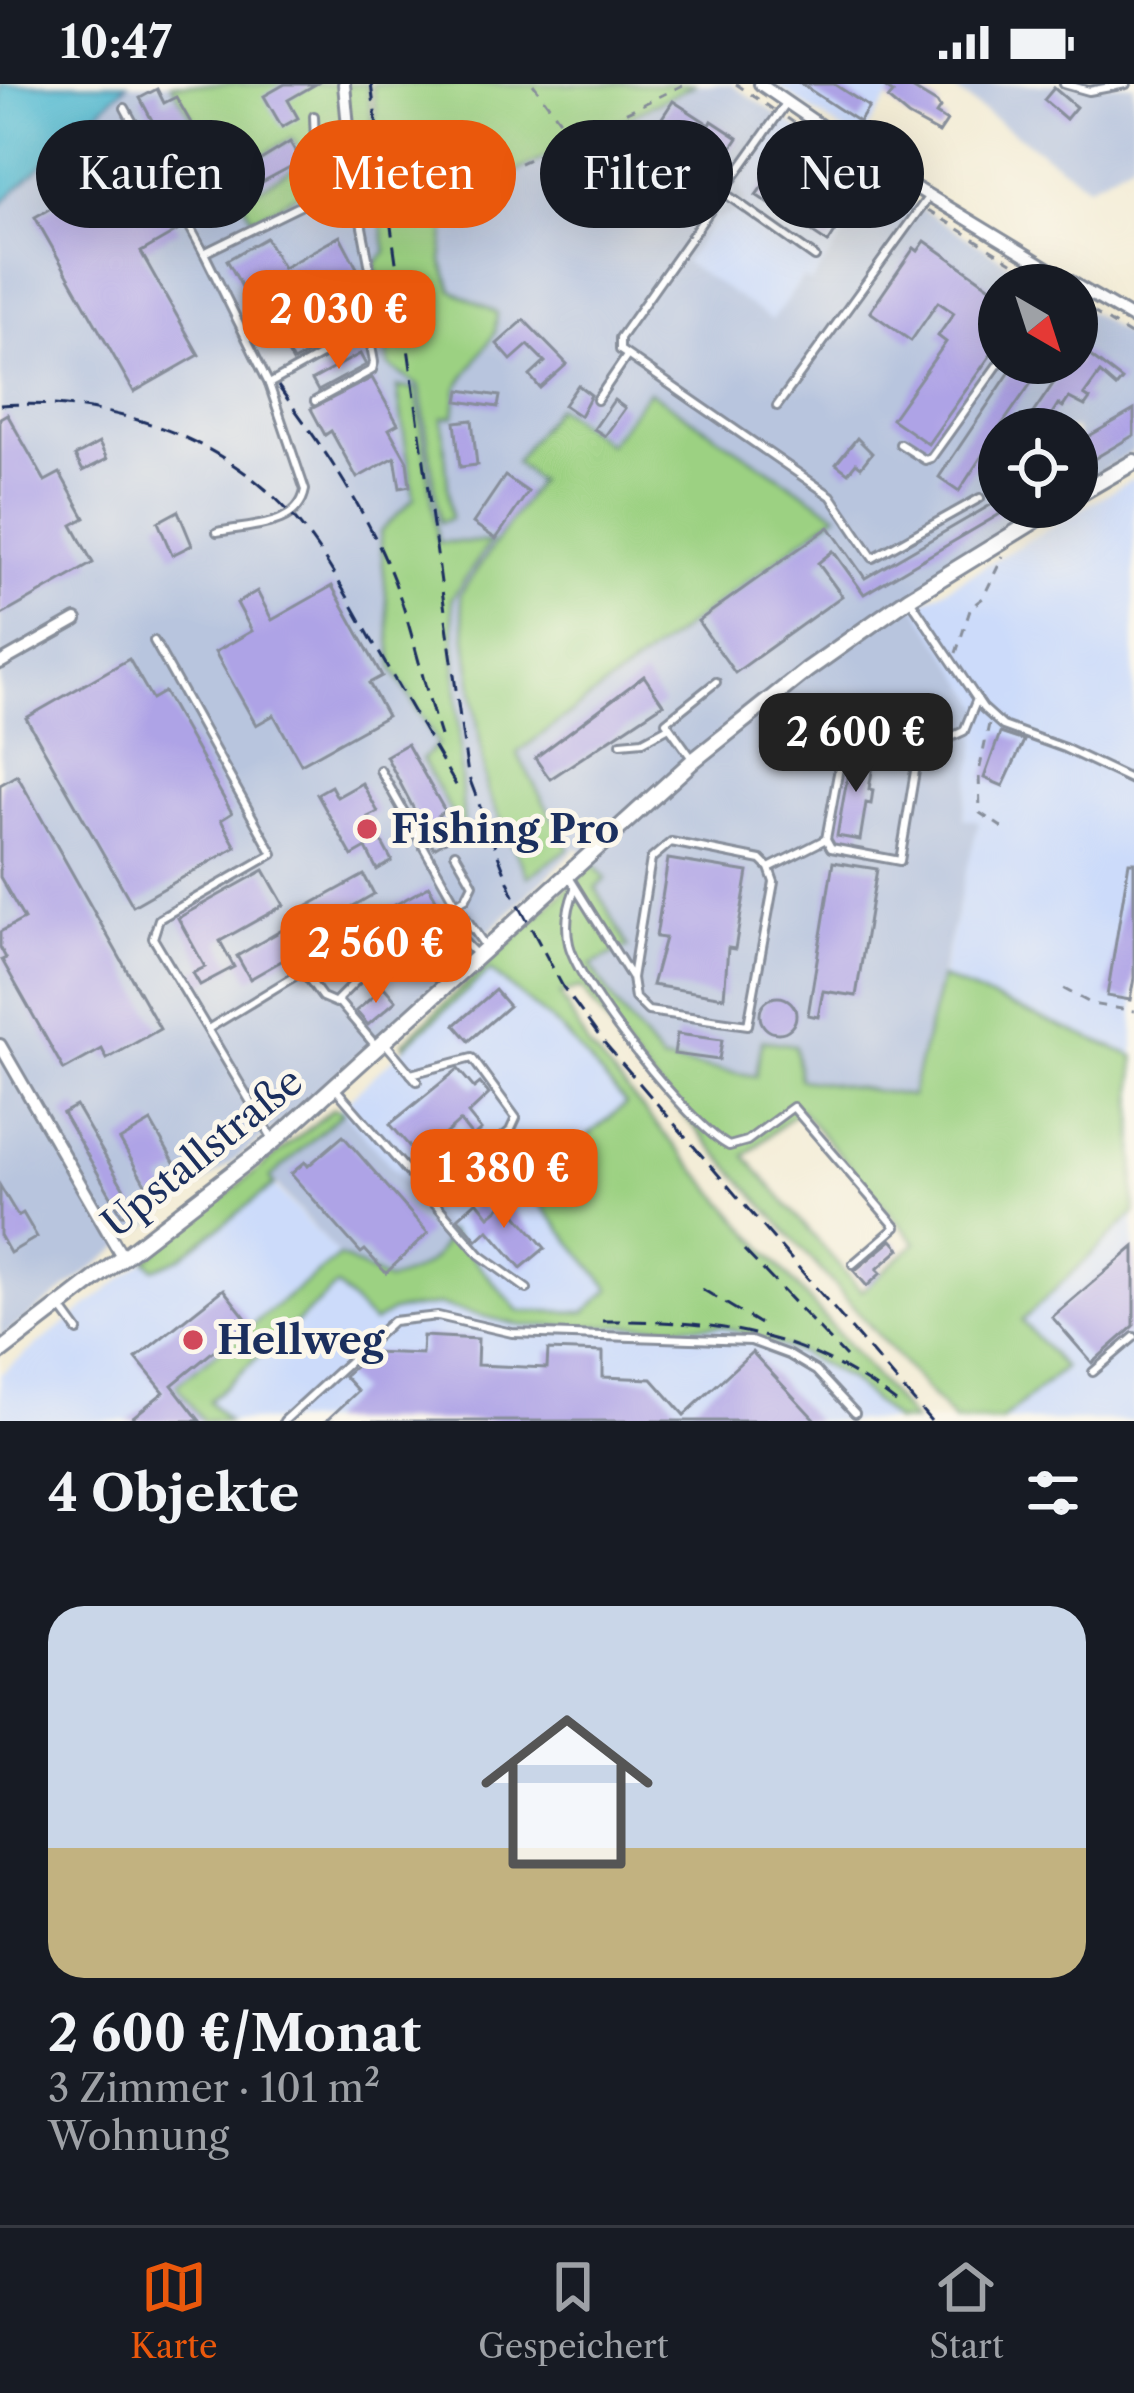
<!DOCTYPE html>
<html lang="de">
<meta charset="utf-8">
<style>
:root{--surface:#171b24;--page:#20242c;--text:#f1f3f6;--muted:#9ea1a6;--line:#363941;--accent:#ea580c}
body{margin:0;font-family:"Libre Caslon Text",serif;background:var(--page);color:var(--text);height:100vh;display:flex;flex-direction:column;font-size:45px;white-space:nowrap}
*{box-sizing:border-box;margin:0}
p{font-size:39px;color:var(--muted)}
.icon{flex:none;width:66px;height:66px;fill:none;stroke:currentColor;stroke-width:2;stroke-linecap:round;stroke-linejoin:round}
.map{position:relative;height:1337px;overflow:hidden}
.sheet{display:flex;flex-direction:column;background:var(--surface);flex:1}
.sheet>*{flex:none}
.guide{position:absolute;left:36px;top:36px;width:1062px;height:108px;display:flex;gap:24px}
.needle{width:78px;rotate:141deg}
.fabs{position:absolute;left:978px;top:180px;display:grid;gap:24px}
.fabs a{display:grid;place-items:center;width:120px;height:120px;border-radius:50%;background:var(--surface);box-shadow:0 12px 48px #0002;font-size:60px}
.price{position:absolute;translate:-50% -102px;padding:0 27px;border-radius:24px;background:var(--accent);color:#fff;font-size:39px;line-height:78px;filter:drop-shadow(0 3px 6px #0008)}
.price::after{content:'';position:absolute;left:50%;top:72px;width:36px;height:27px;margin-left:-18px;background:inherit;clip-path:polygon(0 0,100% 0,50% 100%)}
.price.on{background:#222;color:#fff}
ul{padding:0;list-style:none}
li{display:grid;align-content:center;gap:24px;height:636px;padding:0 48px}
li+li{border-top:3px solid var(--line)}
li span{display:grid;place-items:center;height:372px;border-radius:36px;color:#555}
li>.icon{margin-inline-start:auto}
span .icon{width:216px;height:216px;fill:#fffc;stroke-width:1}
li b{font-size:51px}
h2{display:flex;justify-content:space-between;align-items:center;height:144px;padding:0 48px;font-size:51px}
.chip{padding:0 42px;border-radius:54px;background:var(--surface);box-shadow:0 12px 48px #0002;font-size:42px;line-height:108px}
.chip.on{background:var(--accent);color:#fff}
.status{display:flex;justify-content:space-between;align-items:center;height:84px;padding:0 60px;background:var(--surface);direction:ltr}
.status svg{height:33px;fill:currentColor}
.menu{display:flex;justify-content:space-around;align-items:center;height:168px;border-top:3px solid var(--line);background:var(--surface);font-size:33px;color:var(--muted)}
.menu a{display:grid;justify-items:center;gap:6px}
.menu .on{color:var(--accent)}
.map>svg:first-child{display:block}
.built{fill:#ccdbfa}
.industrial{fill:#b8c5de;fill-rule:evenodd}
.green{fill:#9cd182;stroke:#5c8070;stroke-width:3;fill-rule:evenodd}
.water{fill:#53bad1;stroke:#377498;stroke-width:3}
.building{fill:#aea3e6}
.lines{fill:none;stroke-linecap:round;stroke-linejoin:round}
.service-casing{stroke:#878e9a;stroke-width:12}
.minor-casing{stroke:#878e9a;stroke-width:16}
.tertiary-casing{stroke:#878e9a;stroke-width:20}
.path{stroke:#878e9a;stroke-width:3;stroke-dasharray:9 9;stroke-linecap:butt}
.service{stroke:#fff;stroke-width:6}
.minor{stroke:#fff;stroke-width:10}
.tertiary{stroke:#fff;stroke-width:14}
.rail{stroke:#1b2f5e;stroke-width:3;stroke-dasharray:18 9;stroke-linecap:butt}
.poi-dot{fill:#d1495b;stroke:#fbf7ec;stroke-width:4.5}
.labels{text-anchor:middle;stroke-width:10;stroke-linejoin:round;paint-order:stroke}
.poi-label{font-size:39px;font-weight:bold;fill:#1b2f5e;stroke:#fbf7ec;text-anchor:start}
.street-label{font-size:39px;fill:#1b2f5e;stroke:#fbf7ec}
</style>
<div class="status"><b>10:47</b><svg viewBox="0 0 49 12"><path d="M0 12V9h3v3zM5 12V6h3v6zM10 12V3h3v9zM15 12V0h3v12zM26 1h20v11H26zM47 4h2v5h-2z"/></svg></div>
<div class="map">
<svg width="1134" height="1337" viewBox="0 0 1134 1337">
<rect width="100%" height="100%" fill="#fbf7ec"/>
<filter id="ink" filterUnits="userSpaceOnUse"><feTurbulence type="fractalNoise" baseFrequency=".00833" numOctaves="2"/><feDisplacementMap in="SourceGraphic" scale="24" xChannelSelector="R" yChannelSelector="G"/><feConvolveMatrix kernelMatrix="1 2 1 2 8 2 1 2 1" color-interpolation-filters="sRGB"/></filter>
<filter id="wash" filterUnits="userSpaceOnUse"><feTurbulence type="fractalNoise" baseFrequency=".004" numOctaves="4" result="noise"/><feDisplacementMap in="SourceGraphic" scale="48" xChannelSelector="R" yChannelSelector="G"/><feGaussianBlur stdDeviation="2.7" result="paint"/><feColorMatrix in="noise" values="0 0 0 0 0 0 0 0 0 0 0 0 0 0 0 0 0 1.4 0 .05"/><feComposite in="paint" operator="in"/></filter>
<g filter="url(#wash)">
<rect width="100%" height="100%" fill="#f3ecd5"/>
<g class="built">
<path d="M773,0H898L859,57Z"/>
<path d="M782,34L881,100L811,200L802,195L772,237L683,178L714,136L739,127L745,118L740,99Z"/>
<path d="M1134,394V972L941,894L978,738L963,735L983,624L915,523Z"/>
<path d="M490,885L560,944L627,1021L610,1205L586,1228L519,1227L339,1024Z"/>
<path d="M274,1101L339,1172L176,1301L203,1337H0V1290L146,1176L155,1185L180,1174Z"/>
<path d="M1134,1130V1337H1001L1064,1284L1022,1237Z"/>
<path d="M337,1201L392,1227L439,1221L522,1242H722L799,1269L846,1294L895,1337H227L208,1317Z"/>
</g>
<g class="industrial">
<path d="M127,0H171L178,7L291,53L305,77L243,115L253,134L333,77L326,0L335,76L372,80L386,168L451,434L442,334L454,331L457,304L495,249L452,206L442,177L448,121L696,0H731L782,34L740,99L745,118L739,127L714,136L684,178L772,236L803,194L811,199L881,100L1045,201H999V279H1077V220L1134,256V367L1077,404V345H999V423H1048L910,514L983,624L963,734L979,737L911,1012L799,995L762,956L756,992L662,977L617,922L591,881L627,863L596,803L606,794L578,763L378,954L261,1056L0,1255V121ZM397,304L416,306L438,459L488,458L452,514L463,750L438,661L393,585L381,448L414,414ZM649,308L836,431L517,669L528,792L487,707L460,510L539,397L556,324L608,360Z"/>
<path d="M946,0H1134V76L1088,102Z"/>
<path d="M343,1028L449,1147L438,1172L427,1182L388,1198L339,1172L270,1094Z"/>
</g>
<g class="green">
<path d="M171,0H367L372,39L376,30L372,0H696L448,121L442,177L452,206L497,229L495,249L457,304L454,332L442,334L451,435L440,438L420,303L389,282L375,180L386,168L372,80L333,76L304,107L253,135L242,115L305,77L292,54L228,90Z"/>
<path d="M397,303L416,305L438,458H490L452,514L464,753L422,675L438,660L393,585L380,448L414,414Z"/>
<path d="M649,307L837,430L517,669L569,764L528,793L487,707L460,510L538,397L515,378L556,323L608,360Z"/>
<path d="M593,780L606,795L596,804L628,863L591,881L617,922L662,977L756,992L762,956L795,961L800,995L911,1012L941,894L1134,972V1130L1022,1237L1064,1284L1001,1337H954L636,977L581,904L560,910L588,962L914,1337H895L848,1295L800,1269L722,1242H522L439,1221L392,1227L373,1239L337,1202L209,1317L227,1337H203L176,1301L339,1172L388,1197C422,1184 434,1183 449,1147L519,1227L585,1228L610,1205L526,1103L626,1020L560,944L490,886L404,963L403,959ZM800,1025L916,1159L861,1207L745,1072Z"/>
<path d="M334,1024L343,1028L270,1094L274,1101L180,1174L154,1185L146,1176Z"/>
</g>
<path class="water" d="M0,0H127L0,121Z"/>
<g id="blocks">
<g class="building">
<path d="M285,0H316L288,16L298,34L282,43L264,12Z"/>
<path d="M801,0H834L869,23L859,38Z"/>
<path d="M880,0H905L937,19L940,24L936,30L947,37L939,49L908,32L888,15L893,9Z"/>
<path d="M1054,4L1076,23L1066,35L1044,16Z"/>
<path d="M157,5L164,19L176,13L225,98L290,58L301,77L216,123L175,46L161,53L140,14Z"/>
<path d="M673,17L710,41L712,37L738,54L726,72L701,55L694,64L658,40Z"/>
<path d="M123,47L179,146L141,168L199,271L134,308L35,133L113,89L98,61Z"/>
<path d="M769,93L840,140L828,159L756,111Z"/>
<path d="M340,152L358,186L302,217L324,261L293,278L283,260L276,264L227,176L266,154L283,184Z"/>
<path d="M925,157L999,209L995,224L999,227V259L928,360L892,335L946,258L938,252L954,229L938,218L911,257L870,228L914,164L918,167Z"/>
<path d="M524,236L567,280L540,304L530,292L545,278L528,261L511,276L497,260Z"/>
<path d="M1077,262L1122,296L1116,303L1100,289L1084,311L1090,315L1085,322L1069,314L1063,323L1058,320L1050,333L1047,331L1037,345H1022L1058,293L1069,279H1077Z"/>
<path d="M360,270L366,281L318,307L312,296Z"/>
<path d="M1016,279H1045L999,345V359L993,355L959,407L939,393Z"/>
<path d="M372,294L398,340L389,345L407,377L410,402L400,404L395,373L357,394L331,347L325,351L311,325Z"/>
<path d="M578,301L591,311L580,332L564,321Z"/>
<path d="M460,306L500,312L498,323L458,317Z"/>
<path d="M614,316L625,324L605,352L594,345Z"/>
<path d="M1134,326V351L1077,385V359Z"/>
<path d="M7,330L45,397L60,389L85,434L72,441L93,479L0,532V334Z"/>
<path d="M472,336L477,381L460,383L455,338Z"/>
<path d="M857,354L872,369L861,383L856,379L848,389L836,380Z"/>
<path d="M99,359L107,375L83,387L75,372Z"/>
<path d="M505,392L528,408L496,455L473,439Z"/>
<path d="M994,419L1000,430L864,510L833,467L818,479L842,512L735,589L698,537L829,443L865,494Z"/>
<path d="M178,427L192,461L172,471L158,438Z"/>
<path d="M332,502L382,592L369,599L387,632L301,680L274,631L256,641L215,568L252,547L237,519L257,507L272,536Z"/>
<path d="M129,575L152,615L164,608L232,729L221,736L236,763L133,822L26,634Z"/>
<path d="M644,592L663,620L550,695L535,674Z"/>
<path d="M1000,649L1024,657L1003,702L984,694Z"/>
<path d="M407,660L445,727L438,731L451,754L434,764L386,672Z"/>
<path d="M852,666L875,670L869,705L873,706L871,720L866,719L860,756L837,752Z"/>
<path d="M17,691L160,945L107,975L102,965L64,986L2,876L6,874L0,863V848L24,835L0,793V701Z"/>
<path d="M362,699L378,728L368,733L392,777L377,786L366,764L352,772L317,710L331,702L337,713Z"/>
<path d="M668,775L748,788L735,865L728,864L724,913L652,901L665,854L656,853Z"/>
<path d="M833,778L877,785L856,912L823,907L818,933L808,931Z"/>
<path d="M1129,778H1134V894L1130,916L1107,912Z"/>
<path d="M264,786L284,821L220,857L234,883L200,901L193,889L205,883L178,834Z"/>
<path d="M364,791L374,810L308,848L311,854L302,860L304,864L250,895L237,872L310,830L306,823Z"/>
<path d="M429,802L444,830L357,879L341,851Z"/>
<path d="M384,903L396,917L368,941L356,927Z"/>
<path d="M495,906L509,922L469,957L455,941Z"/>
<circle cx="778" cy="931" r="18"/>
<path d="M677,950L722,956L719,976L674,970Z"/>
<path d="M458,985L474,1004L480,999L489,1010L468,1030L481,1046L473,1053L460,1037L434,1060L452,1081L437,1094L390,1040Z"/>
<path d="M76,1022L135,1124L122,1131L63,1029Z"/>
<path d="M151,1038L179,1087L161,1097L166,1106L153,1114L120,1056Z"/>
<path d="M343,1052L428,1149L386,1189L365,1166L361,1169L291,1090L305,1078L308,1082Z"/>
<path d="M0,1102L18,1132L23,1129L37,1153L10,1169L0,1151Z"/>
<path d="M477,1117L489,1132L506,1118L545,1164L521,1184L488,1146L477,1156L458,1134Z"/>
<path d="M892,1156L900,1165L877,1185L881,1189L867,1202L854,1187Z"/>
<path d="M1134,1163V1242L1092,1279L1052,1233Z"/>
<path d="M223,1205L249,1238L172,1301L200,1337H128L164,1308L136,1274Z"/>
<path d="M423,1252L478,1255L477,1281L547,1284L548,1266L603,1268V1293L652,1295L684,1331L752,1268L816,1337H326L358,1307L344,1292L371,1268L422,1270Z"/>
</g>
</g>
</g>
<g filter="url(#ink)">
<use href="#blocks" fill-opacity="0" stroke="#878e9a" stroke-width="3"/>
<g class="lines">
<defs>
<g id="service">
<path d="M1064,0L1089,7L1126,0"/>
<path d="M787,18L723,108L815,173"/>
<path d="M125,24L204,169L353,96L377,221L368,245L269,300"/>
<path d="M314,32L317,113"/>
<path d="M723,108L620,254V266L831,412L873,474L980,414"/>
<path d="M204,169L269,300L305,406C298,444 249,441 217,448"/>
<path d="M597,316L627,272"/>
<path d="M315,317L372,286L374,278L368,245"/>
<path d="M777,322L929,112"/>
<path d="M900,360L925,376L931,374L999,279"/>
<path d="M909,514L983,624L1003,642L1064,664L1134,697"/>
<path d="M154,557L273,770L159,835L153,854L274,1057"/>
<path d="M921,651L900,777L831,764L826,755L845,651L859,643L951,653L964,647L977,615"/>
<path d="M621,659L643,657L669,643"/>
<path d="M691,673L666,638L716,598"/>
<path d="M380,686L456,820L485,862"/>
<path d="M455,769L473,800L466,814L456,820"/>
<path d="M771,783L826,755"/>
<path d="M569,793L632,894L635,914L648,927L748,941L774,798L769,784L761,776L671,758L651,775L632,894"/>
<path d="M575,805C568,822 565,842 569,860C580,905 689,1041 729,1062L747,1057L793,1023L896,1143L853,1180"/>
<path d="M208,945L303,887L322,913L336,919"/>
<path d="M385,959L417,997"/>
<path d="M376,962L337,916L366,887L445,843L453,847L476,870"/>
<path d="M411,990L472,974L516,1034L510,1047L432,1114"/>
<path d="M335,1004L480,1171L527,1205"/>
<path d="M62,1225L78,1247"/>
<path d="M1093,1288L1134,1253"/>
<path d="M284,1337L393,1237L438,1232L512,1249L751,1257L789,1271L816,1287L855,1329"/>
</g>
<g id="minor">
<path d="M344,0L353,96"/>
<path d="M760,0L872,77L1076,201"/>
<path d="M1077,202L1134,235"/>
<path d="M0,579L76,536"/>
<path d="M0,961L123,1174"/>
</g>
<g id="tertiary">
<path d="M1077,411L1134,378"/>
<path d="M0,1268L274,1057L694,676L807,586L909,514L1057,423"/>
</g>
</defs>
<use href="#service" class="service-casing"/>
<use href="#minor" class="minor-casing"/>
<use href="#tertiary" class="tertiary-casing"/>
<g class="path">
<path d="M533,0L573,54L685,0"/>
<path d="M736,0L774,26"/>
<path d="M787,34L804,45"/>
<path d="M471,102L572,55"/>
<path d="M802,115L825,81"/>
<path d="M928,126L1049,201"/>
<path d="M1077,218L1134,253"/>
<path d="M956,569L971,523L983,514L1003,472"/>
<path d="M989,640L979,688L980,729L1006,746"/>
<path d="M1064,905L1092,920L1134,927"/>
</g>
<use href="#service" class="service"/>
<use href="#minor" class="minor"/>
<use href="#tertiary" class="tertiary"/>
<g class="rail">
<path d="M371,0L468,691L513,810L563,903L602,956L931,1337"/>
<path d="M278,302C327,369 376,439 402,519C416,563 426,608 440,652"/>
<path d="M0,321C94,315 191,341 264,404C311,443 340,500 370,553C399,603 428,653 457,703"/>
<path d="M744,1166L846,1273"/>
<path d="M702,1205L760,1240"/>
<path d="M602,1237C716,1236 802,1247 896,1318"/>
</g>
</g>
</g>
<g class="poi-dot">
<circle cx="367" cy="745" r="12"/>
<circle cx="193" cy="1256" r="12"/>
</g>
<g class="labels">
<g class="poi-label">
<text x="391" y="759">Fishing Pro</text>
<text x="217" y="1270">Hellweg</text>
</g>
<g class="street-label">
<text transform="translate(202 1068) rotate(-39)" y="14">Upstallstraße</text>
</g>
</g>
</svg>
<div class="fabs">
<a><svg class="needle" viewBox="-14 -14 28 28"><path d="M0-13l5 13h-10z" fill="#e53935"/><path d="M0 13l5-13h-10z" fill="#9ea1a6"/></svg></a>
<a><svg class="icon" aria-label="locate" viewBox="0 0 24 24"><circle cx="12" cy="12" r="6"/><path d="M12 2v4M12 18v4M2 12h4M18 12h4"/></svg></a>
</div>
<b class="price" style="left:339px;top:288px">2 030 €</b>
<b class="price on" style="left:856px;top:711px">2 600 €</b>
<b class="price" style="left:376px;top:922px">2 560 €</b>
<b class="price" style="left:504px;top:1147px">1 380 €</b>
<div class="guide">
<a class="chip">Kaufen</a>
<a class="chip on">Mieten</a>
<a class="chip">Filter</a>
<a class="chip">Neu</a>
</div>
</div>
<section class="sheet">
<h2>4 Objekte<svg class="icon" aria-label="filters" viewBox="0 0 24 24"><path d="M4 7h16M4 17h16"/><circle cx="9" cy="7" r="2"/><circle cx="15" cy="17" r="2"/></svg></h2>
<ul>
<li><span style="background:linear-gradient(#c9d6e8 65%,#c2b280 0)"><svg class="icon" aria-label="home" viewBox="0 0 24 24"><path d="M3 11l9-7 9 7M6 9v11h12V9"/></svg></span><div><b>2 600 €/Monat</b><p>3 Zimmer · 101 m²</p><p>Wohnung</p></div></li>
</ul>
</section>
<nav class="menu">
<a class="on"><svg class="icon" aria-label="map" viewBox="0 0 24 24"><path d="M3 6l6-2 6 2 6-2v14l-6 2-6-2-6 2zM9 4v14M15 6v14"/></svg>Karte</a>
<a><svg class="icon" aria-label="saved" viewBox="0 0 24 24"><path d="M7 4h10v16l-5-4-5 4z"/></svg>Gespeichert</a>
<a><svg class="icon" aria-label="home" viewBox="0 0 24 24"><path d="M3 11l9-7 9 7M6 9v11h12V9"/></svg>Start</a>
</nav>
